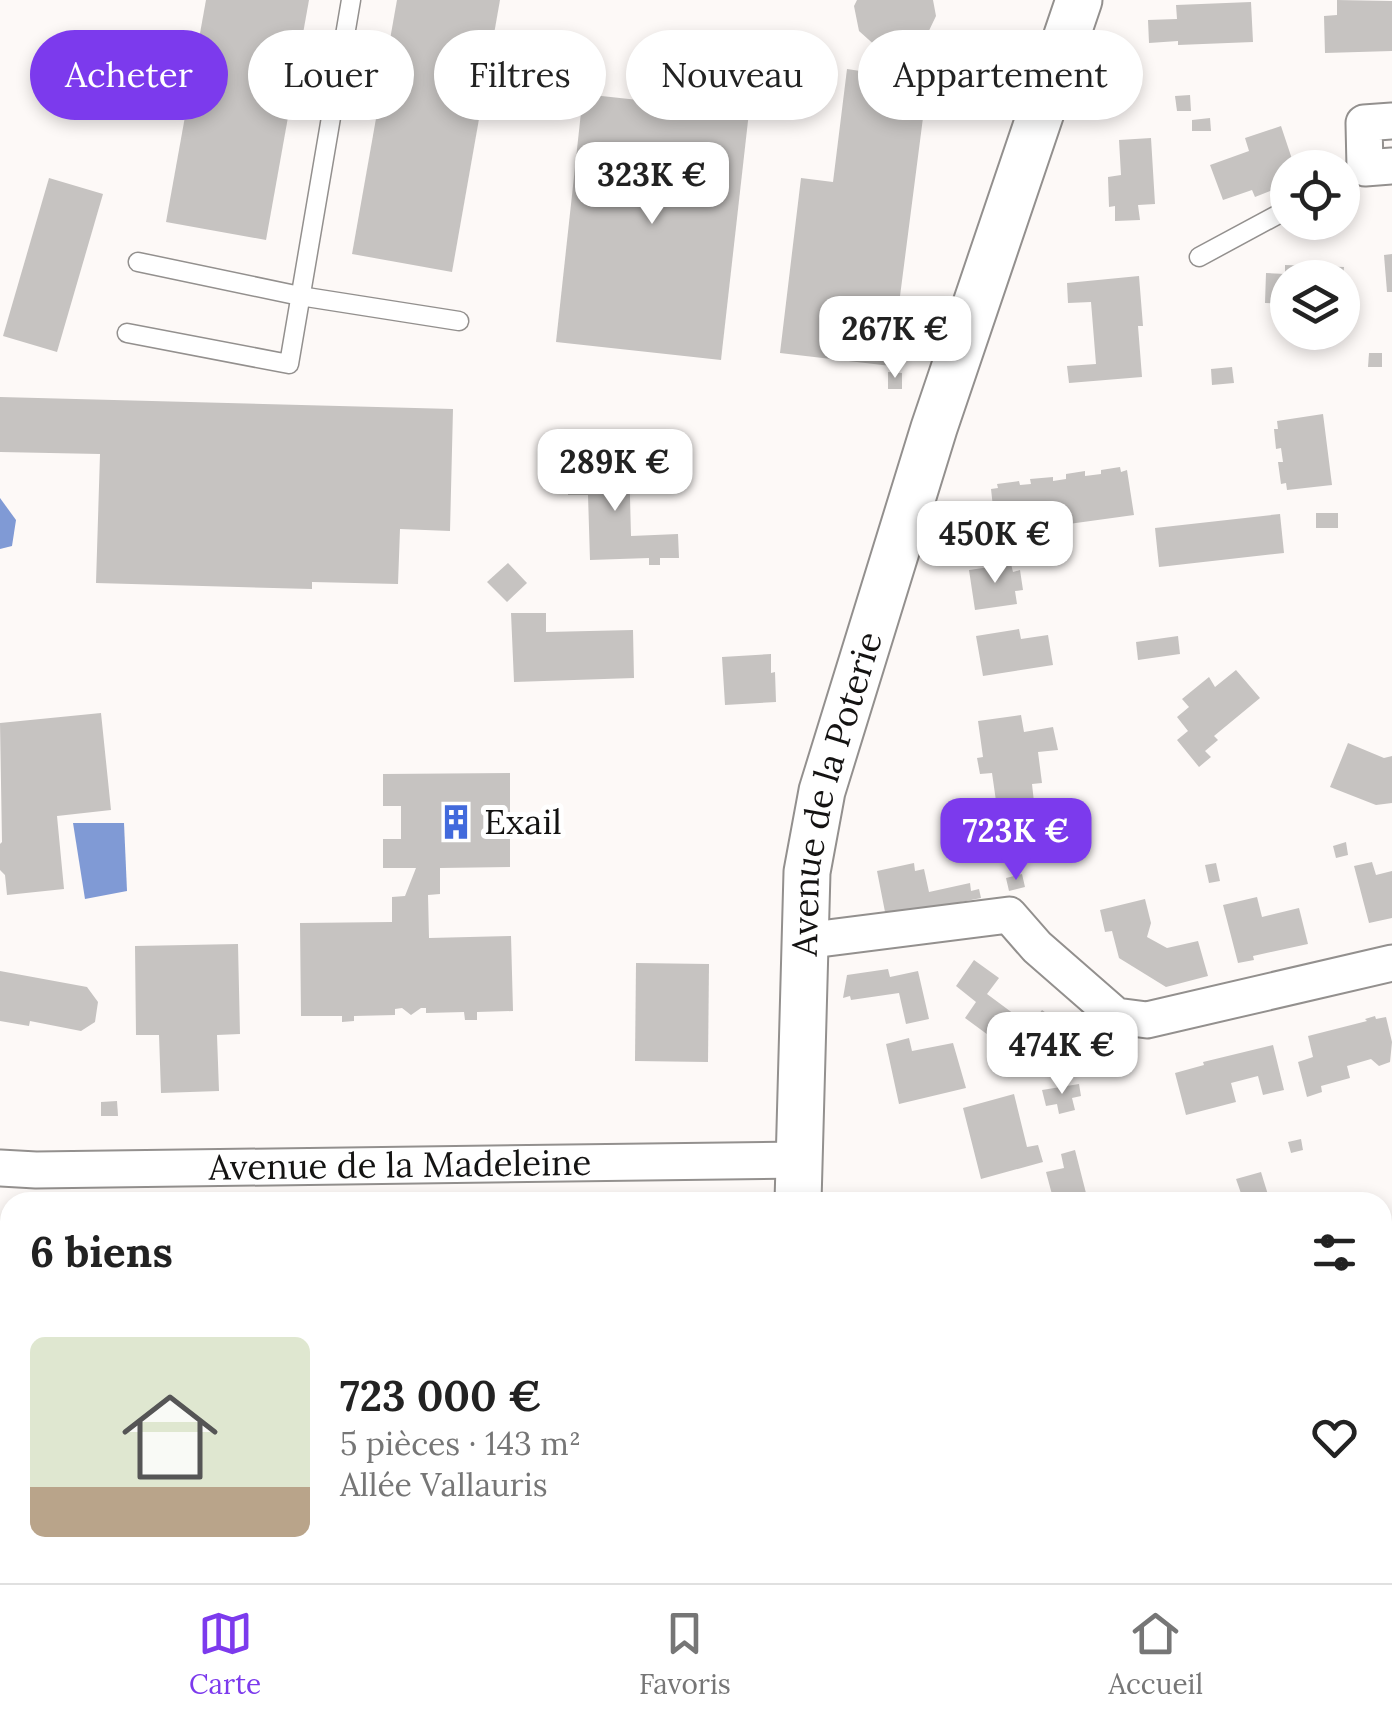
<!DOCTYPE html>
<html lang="fr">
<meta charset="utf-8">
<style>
:root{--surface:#fff;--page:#f6f6f6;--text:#222;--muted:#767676;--line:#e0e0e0;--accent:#7c3aed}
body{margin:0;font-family:Lora,serif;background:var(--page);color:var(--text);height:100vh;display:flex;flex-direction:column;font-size:38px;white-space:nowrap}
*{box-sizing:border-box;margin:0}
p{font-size:32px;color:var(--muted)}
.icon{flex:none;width:55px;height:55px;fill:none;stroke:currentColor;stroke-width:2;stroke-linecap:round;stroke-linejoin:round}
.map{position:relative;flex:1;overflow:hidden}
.details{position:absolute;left:0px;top:1192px;width:1392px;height:392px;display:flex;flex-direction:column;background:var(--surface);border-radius:30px 30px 0 0;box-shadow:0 5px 15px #0003}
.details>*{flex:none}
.hud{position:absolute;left:30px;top:30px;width:1332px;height:90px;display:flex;gap:20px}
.fabs{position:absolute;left:1270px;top:150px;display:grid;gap:20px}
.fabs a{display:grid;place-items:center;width:90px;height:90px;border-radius:50%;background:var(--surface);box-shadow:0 5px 15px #0003;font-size:50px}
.price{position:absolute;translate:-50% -85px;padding:0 22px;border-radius:20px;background:#fff;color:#222;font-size:32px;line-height:65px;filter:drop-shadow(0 2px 5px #0008)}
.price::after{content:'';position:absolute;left:50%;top:60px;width:30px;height:22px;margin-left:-15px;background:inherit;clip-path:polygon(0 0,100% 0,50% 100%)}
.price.selected{background:var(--accent);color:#fff}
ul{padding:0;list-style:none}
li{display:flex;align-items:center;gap:30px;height:250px;padding:0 30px}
li span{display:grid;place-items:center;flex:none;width:280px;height:200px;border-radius:15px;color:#555}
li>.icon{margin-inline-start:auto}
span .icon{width:120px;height:120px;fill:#fffc;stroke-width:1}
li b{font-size:42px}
h2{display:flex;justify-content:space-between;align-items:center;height:120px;padding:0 30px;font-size:42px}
.chip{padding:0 35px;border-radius:45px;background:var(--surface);box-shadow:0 5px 15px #0003;font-size:35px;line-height:90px}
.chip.selected{background:var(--accent);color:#fff}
.dock{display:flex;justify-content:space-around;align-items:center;height:140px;border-top:2px solid var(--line);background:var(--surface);font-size:28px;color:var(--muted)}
.dock a{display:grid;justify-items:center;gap:5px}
.dock .selected{color:var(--accent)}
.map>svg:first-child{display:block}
.water{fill:#809ad5}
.building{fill:#c6c3c1}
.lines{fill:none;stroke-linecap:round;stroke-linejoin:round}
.service-casing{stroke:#93908e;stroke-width:21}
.minor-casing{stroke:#93908e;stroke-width:39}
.tertiary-casing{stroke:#93908e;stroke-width:49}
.service{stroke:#fff;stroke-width:18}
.minor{stroke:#fff;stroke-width:35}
.tertiary{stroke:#fff;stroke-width:45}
.labels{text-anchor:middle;stroke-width:10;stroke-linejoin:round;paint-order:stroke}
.street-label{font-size:35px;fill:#141312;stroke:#fff}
.poi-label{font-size:35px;fill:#141312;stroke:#fff;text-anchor:start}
</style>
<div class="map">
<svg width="1392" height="1583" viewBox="0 0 1392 1583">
<rect width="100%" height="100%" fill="#fdf9f7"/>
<g class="water">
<path d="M0,498L16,520L12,546L0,549Z"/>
<path d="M73,823H124L127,891L85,899Z"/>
</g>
<g class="building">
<path d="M206,0H309L266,240L166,222Z"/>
<path d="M397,0H500L452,272L352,254Z"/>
<path d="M857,0H933L936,16L925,39L903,52L908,77L928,79L891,366L780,353L801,178L833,182L847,69L867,72L878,48L859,31L854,6Z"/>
<path d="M1337,0L1392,1V51L1325,53L1324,16L1337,15Z"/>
<path d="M1251,2L1253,42L1178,45V41L1149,43L1148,20L1177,19L1176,5Z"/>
<path d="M583,94L749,112L721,360L556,342Z"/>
<path d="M1190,95L1191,111H1177L1175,96Z"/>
<path d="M1210,118L1211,131H1192V120Z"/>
<path d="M1281,126L1295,168H1288V184L1255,197L1252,190L1223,200L1210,165L1249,151L1245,138Z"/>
<path d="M1151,138L1155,204L1138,205L1140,220L1115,221V206L1109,207L1108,177L1121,175L1119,140Z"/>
<path d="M49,178L103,194L57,352L3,336Z"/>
<path d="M1392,254V292H1387L1384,255Z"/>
<path d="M1285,265L1344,267L1343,278H1288V304L1265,303L1266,273L1285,274Z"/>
<path d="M1139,276L1143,326H1138L1142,377L1069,383L1067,366L1096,364L1091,302L1068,303L1067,283Z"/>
<path d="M1369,353H1382V367H1368Z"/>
<path d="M1232,367L1234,383L1212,385L1211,369Z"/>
<path d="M888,372L902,373V389H888Z"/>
<path d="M0,397L453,409L450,531L400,529L398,584L312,582V589L96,583L100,454L0,452Z"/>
<path d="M1323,414L1332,485L1287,490L1286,483L1281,484L1278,462H1283L1281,448L1276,449L1274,429H1278L1277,421Z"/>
<path d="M629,460L631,536L678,534L679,558H660V565H649V558L590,560L588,495H568L566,462Z"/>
<path d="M1120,467L1121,472L1127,470L1134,515L996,534L991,489L998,488L997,484L1019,481L1020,485L1031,484L1030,479L1053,477V481L1066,479V474L1085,471V476L1101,474V470Z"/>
<rect x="1316" y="513" width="22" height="15"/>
<path d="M1280,514L1284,553L1159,567L1155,528Z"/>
<path d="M508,563L527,583L507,602L487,582Z"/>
<path d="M1011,564L1013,572L1020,570L1023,590L1015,591L1017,604L975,610L969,570Z"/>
<path d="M511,613H546V632L633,630L634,678L514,682Z"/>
<path d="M1019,629L1021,639L1048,635L1053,665L983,676L976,636Z"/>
<path d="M1178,636L1180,654L1138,660L1136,642Z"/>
<path d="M771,654V673L775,672L776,702L725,705L722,657Z"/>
<path d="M1236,670L1260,698L1214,736L1218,740L1205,751L1211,757L1199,767L1177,740L1188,731L1177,717L1189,707L1182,699L1209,677L1215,687Z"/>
<path d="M101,713L111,810L57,816L64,889L7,895L5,875L0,870V844L2,842L0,723Z"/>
<path d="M1021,715L1024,732L1053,727L1058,750L1038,752L1042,783L1032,784L1034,802L997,808L992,773L980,774L977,758L983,757L978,721Z"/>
<path d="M1348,743L1384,758L1392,756V803L1376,805L1330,787Z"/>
<path d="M510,773V867L440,868V894L428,895L429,938L511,936L513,1011L477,1012V1020H465L464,1012L426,1013V1008H421L411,1015L402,1008L395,1009V1015L354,1016V1021L342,1022V1016H301L300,923L392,922V897L405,896L416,868H383V839H401V806H383V774Z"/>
<path d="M1346,842L1348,855L1336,858L1333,846Z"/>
<path d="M1372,862L1376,875L1392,871V918L1369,923L1354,866Z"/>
<path d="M914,863L915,871L924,869L929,892L970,883L971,891L979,889L981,898L886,917L877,871Z"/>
<path d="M1216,863L1220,881L1209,883L1205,865Z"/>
<path d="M1022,874L1025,887L1009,891L1006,878Z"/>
<path d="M1257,897L1262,917L1299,908L1308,944L1253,956L1254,960L1238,963L1223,905Z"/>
<path d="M1145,899L1151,923L1147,937L1167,948L1198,941L1208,976L1166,987L1119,958L1112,931L1105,932L1100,910Z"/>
<path d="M238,944L240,1034L217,1035L219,1091L161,1093L159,1035H136L135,946Z"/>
<path d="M974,960L999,978L987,994L1030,1026L1042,1010L1067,1028L1047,1054L1026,1038L1014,1054L965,1018L976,1002L956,986Z"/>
<path d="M636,963L709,964L708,1062L635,1061Z"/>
<path d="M888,969L890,977L918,971L929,1019L906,1024L899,993L851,1000L850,996L843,998L847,975Z"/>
<path d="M0,971L87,987L98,1002L95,1022L81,1031L30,1021L29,1026L0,1021Z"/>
<path d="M1375,1016L1376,1019L1386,1017L1392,1042L1390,1062L1379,1066L1371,1059L1347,1066L1350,1078L1321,1086L1322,1092L1307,1097L1298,1062L1313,1057L1308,1036L1367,1021L1365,1019Z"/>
<path d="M909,1038L912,1051L953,1043L966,1088L899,1104L886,1044Z"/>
<path d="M1273,1045L1284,1090L1263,1095L1258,1076L1231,1083L1236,1102L1186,1115L1175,1073L1204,1065L1203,1062Z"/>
<path d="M1079,1084L1081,1096L1072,1098L1075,1110L1059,1114L1057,1104L1046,1106L1042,1090Z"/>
<path d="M1014,1094L1027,1147L1038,1145L1043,1162L981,1179L963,1108Z"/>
<path d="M117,1101L118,1116H101V1102Z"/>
<path d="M1301,1139L1303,1150L1291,1153L1288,1142Z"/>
<path d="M1075,1150L1087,1197L1054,1202L1046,1172L1064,1168L1061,1154Z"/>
<path d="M1261,1172L1269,1198L1255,1202H1244L1236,1179Z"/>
<path d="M343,1575H497L505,1583H426L421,1577L415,1583H335Z"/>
<path d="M523,1575H600L592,1583H515Z"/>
</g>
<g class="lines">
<defs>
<g id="service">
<path d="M1199,257L1288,209"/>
<path d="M138,262L300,296L459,321"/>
<path d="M127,333L289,364L351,0"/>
</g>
<g id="minor">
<path d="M1392,121L1364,123L1365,168L1392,166"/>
<path d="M804,941L1009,915L1037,947L1116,1016L1147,1020L1392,963"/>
<path id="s1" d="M0,1168L36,1170L799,1160"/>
</g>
<g id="tertiary">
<path id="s2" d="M798,1202L807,872L822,791L934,428L1079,0"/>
<path d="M790,1583L791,1575"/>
</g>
</defs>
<use href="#service" class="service-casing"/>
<use href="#minor" class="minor-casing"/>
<use href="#tertiary" class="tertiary-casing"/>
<use href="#service" class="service"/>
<use href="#minor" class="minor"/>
<use href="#tertiary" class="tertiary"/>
</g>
<defs>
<symbol id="building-bare" viewBox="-9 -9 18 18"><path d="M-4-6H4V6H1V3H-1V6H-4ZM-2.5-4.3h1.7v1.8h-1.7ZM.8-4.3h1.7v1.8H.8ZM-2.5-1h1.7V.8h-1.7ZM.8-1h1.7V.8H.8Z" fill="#426adc" stroke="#fff" stroke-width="2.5" paint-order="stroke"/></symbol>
</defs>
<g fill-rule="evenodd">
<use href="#building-bare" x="431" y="797" width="50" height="50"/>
</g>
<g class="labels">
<g class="street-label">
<text dy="12" stroke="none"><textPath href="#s2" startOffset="412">Avenue de la Poterie</textPath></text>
<text dy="12" stroke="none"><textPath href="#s1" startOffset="400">Avenue de la Madeleine</textPath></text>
</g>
<g class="poi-label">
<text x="484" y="834">Exail</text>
</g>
</g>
</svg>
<div class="fabs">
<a><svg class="icon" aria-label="locate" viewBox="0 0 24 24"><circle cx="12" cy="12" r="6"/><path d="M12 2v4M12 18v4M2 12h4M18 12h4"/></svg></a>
<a><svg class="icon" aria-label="layers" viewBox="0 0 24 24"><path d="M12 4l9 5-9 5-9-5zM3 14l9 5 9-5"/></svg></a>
</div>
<b class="price" style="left:652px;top:227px">323K €</b>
<b class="price" style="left:895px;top:381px">267K €</b>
<b class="price" style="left:615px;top:514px">289K €</b>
<b class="price" style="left:995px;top:586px">450K €</b>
<b class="price selected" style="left:1016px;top:883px">723K €</b>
<b class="price" style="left:1062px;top:1097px">474K €</b>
<div class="hud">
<a class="chip selected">Acheter</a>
<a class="chip">Louer</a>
<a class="chip">Filtres</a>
<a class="chip">Nouveau</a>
<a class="chip">Appartement</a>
</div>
<section class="details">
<h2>6 biens<svg class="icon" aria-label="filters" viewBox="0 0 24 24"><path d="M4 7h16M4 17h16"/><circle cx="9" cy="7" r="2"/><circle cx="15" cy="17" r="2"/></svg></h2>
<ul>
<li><span style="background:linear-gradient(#dfe7d0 75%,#b9a48a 0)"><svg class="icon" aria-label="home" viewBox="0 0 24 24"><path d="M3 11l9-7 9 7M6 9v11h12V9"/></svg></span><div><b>723 000 €</b><p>5 pièces · 143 m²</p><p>Allée Vallauris</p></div><svg class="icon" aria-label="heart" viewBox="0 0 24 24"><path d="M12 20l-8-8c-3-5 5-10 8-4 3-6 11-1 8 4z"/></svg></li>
</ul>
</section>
</div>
<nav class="dock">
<a class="selected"><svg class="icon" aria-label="map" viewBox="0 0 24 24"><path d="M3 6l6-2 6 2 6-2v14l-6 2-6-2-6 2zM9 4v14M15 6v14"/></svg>Carte</a>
<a><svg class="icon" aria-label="saved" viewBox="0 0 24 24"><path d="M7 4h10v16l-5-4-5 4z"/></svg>Favoris</a>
<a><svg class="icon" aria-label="home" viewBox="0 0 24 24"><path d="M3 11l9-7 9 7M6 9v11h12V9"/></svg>Accueil</a>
</nav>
